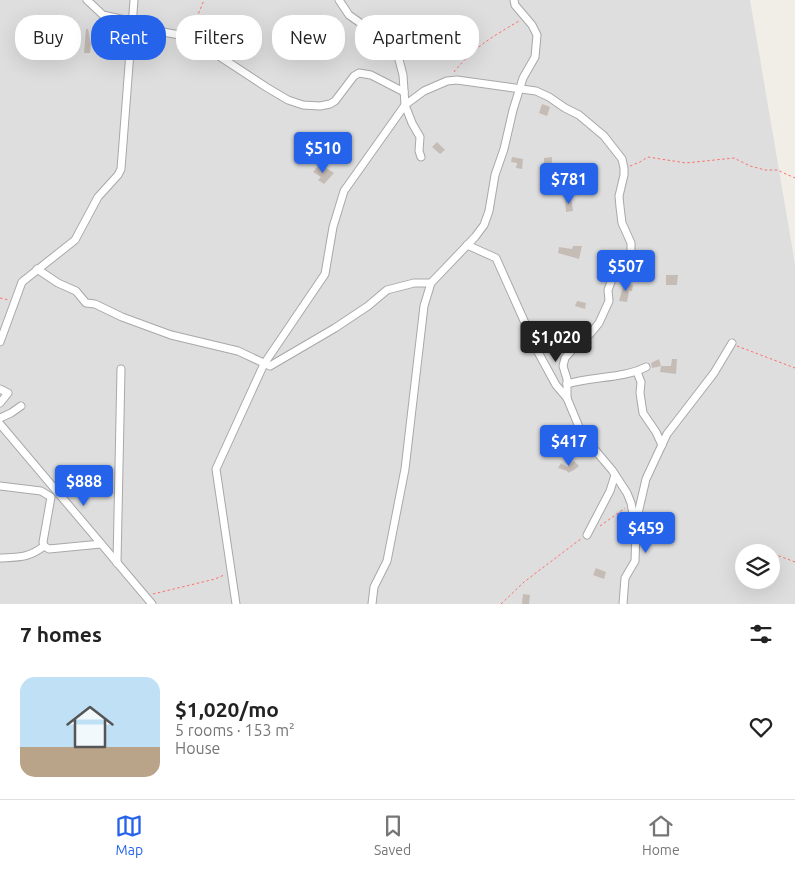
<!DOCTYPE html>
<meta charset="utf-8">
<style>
:root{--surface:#fff;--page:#f6f6f6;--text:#222;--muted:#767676;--line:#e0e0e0;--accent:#2563eb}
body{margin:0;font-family:Ubuntu,sans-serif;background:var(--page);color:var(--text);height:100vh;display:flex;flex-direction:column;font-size:19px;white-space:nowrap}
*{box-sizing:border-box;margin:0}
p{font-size:16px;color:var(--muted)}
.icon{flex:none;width:28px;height:28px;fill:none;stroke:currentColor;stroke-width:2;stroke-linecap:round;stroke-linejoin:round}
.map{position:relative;height:604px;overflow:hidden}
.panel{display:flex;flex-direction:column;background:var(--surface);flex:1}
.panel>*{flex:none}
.hud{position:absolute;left:15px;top:15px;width:500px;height:45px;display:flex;gap:10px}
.controls{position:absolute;left:735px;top:544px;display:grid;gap:10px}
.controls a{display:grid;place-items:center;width:45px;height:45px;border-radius:50%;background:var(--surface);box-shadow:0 5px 20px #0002;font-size:25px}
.price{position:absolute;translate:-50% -42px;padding:0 11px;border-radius:5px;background:var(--accent);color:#fff;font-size:16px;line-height:32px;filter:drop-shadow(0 1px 2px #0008)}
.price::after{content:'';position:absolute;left:50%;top:30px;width:15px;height:11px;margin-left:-8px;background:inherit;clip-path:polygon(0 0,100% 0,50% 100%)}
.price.current{background:#222;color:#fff}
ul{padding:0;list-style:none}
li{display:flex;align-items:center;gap:15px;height:125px;padding:0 20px}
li+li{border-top:1px solid var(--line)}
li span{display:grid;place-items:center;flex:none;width:140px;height:100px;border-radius:15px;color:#555}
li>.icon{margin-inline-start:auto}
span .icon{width:60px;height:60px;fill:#fffc;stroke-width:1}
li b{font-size:21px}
h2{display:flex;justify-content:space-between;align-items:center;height:60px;padding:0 20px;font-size:21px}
.pill{padding:0 18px;border-radius:20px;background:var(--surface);box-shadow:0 5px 20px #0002;font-size:18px;line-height:45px}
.pill.current{background:var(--accent);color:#fff}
.tabs{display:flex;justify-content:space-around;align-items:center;height:70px;border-top:1px solid var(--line);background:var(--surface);font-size:14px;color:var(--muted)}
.tabs a{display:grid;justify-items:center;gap:2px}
.tabs .current{color:var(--accent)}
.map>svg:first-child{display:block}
.residential{fill:#dfdede;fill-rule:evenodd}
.building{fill:#c6bcb6}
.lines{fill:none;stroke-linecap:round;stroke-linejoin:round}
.minor-casing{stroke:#a8a8a8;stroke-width:9}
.path{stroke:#fd6f6c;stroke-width:1;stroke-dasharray:2.5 2.5;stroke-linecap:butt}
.minor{stroke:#fff;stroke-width:7}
</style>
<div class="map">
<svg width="795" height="604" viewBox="0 0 795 604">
<rect width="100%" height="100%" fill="#f1ede7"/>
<path class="residential" d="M0,0H750L795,264V604H0ZM744,552H771V580H744Z"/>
<g class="building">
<path d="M86,29H88L91,44L90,53H84Z"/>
<path d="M542,104L550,107L547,116L539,113Z"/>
<path d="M437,142L445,150L440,154L432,147Z"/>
<path d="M512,157L523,159L522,169L516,168L517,163L511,162Z"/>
<path d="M552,157L551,172H544V158Z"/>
<path d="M318,166L322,168L323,166L334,173L324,184L318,180L321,177L313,172Z"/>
<path d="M565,198H571L573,211L566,212Z"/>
<path d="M573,246H582L579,259L558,253L559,247L572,249Z"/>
<path d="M666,275H678L677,285H666Z"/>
<path d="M624,283L633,285L632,291H629L627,302L619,301Z"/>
<path d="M577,301L586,303L585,309L575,306Z"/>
<path d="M659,359L661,366H671L672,359H677L676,374L660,372L661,366L652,368L651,363Z"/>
<path d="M574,461L579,466L574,470L568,473L567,471L558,468L561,463L567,467Z"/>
<path d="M596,568L606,572L604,579L593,575Z"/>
<path d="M523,594L530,595L529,604H522Z"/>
</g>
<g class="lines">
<defs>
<g id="minor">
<path d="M87,0L103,15L125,20L140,28L180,35L196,41L266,87L288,100L303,105L320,106L330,104L335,101L354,76L359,73L371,75L404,92"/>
<path d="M339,0L349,15L394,47L398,56L403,75L405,105L412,123L420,137L419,151L421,157"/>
<path d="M467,245L496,258L538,352L556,385L567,398L579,427L590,444L612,470L627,493L631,503L636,530L635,561L625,578L623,604"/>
<path d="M37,269L58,283L76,291L86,303L95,304L122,317L171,335L238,351L270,366L335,328L368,306L387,290L414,283H431L475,237L484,225L489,211L495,175L504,149L513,110L523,78L535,57L537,35L532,25L515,5L514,0"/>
<path d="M0,342L22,282L75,240L98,197L118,175L121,169L134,0"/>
<path d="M637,372L641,382L640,393L643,413L656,432L662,445"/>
<path d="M567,384C593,376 622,379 646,367"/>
<path d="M0,389L8,393L0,403"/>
<path d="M0,418L11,413L21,406"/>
<path d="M0,424L152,604"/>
<path d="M0,486L41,491L51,497L43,542L44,546L49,549L101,544"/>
<path d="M636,522L646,479L667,434L714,373L732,343"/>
<path d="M587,535L610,491L615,475"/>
<path d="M0,558C19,557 29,558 44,546"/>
<path d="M117,563L121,369"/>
<path d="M236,604L216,469L264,364L325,274L333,227L344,191L405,105L424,91L447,81L457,80L536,91L549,97L565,108L579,115L604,136L622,159L624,168V175L619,196L620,207L622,223L631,243V251L615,271L608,290L609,301L599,323L590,334L580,341L565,358L563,366L567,379V398"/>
<path d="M372,604L374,587L387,561L405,469L424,306L431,283"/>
</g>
</defs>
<use href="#minor" class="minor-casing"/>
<g class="path">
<path d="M191,32L204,0"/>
<path d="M454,72C474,47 492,37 519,21"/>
<path d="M630,166L640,162L648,157L686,163L734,158L750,166L765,170H777L795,178"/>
<path d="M0,298L9,300"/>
<path d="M737,346L795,368"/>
<path d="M600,526L625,508"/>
<path d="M774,554L795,562"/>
<path d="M153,594L215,579L224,575"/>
<path d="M501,604L524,582L582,538"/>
</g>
<use href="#minor" class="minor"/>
</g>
</svg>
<div class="controls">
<a><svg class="icon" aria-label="layers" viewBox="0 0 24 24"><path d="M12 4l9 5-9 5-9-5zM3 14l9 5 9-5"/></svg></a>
</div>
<b class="price" style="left:323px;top:174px">$510</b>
<b class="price" style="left:569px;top:205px">$781</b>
<b class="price" style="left:626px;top:292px">$507</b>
<b class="price current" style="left:556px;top:363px">$1,020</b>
<b class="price" style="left:569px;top:467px">$417</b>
<b class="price" style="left:84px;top:507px">$888</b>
<b class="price" style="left:646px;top:554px">$459</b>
<div class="hud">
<a class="pill">Buy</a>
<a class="pill current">Rent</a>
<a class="pill">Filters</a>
<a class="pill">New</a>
<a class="pill">Apartment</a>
</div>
</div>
<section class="panel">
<h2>7 homes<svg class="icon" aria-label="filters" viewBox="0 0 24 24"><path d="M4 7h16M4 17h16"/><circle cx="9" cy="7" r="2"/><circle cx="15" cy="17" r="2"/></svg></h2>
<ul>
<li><span style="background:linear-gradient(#bfe0f5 70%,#b9a48a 0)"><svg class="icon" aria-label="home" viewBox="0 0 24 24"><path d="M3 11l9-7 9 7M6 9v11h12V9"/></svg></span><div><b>$1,020/mo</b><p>5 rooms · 153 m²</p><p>House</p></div><svg class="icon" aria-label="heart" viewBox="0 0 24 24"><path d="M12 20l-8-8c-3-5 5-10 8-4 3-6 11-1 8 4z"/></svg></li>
</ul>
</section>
<nav class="tabs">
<a class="current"><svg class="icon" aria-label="map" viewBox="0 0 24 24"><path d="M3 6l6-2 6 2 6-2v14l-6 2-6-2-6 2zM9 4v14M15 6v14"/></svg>Map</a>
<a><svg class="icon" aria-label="saved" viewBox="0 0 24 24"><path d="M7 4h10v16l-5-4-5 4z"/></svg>Saved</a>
<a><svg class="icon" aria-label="home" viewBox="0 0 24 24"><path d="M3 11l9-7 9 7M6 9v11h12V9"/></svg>Home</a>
</nav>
